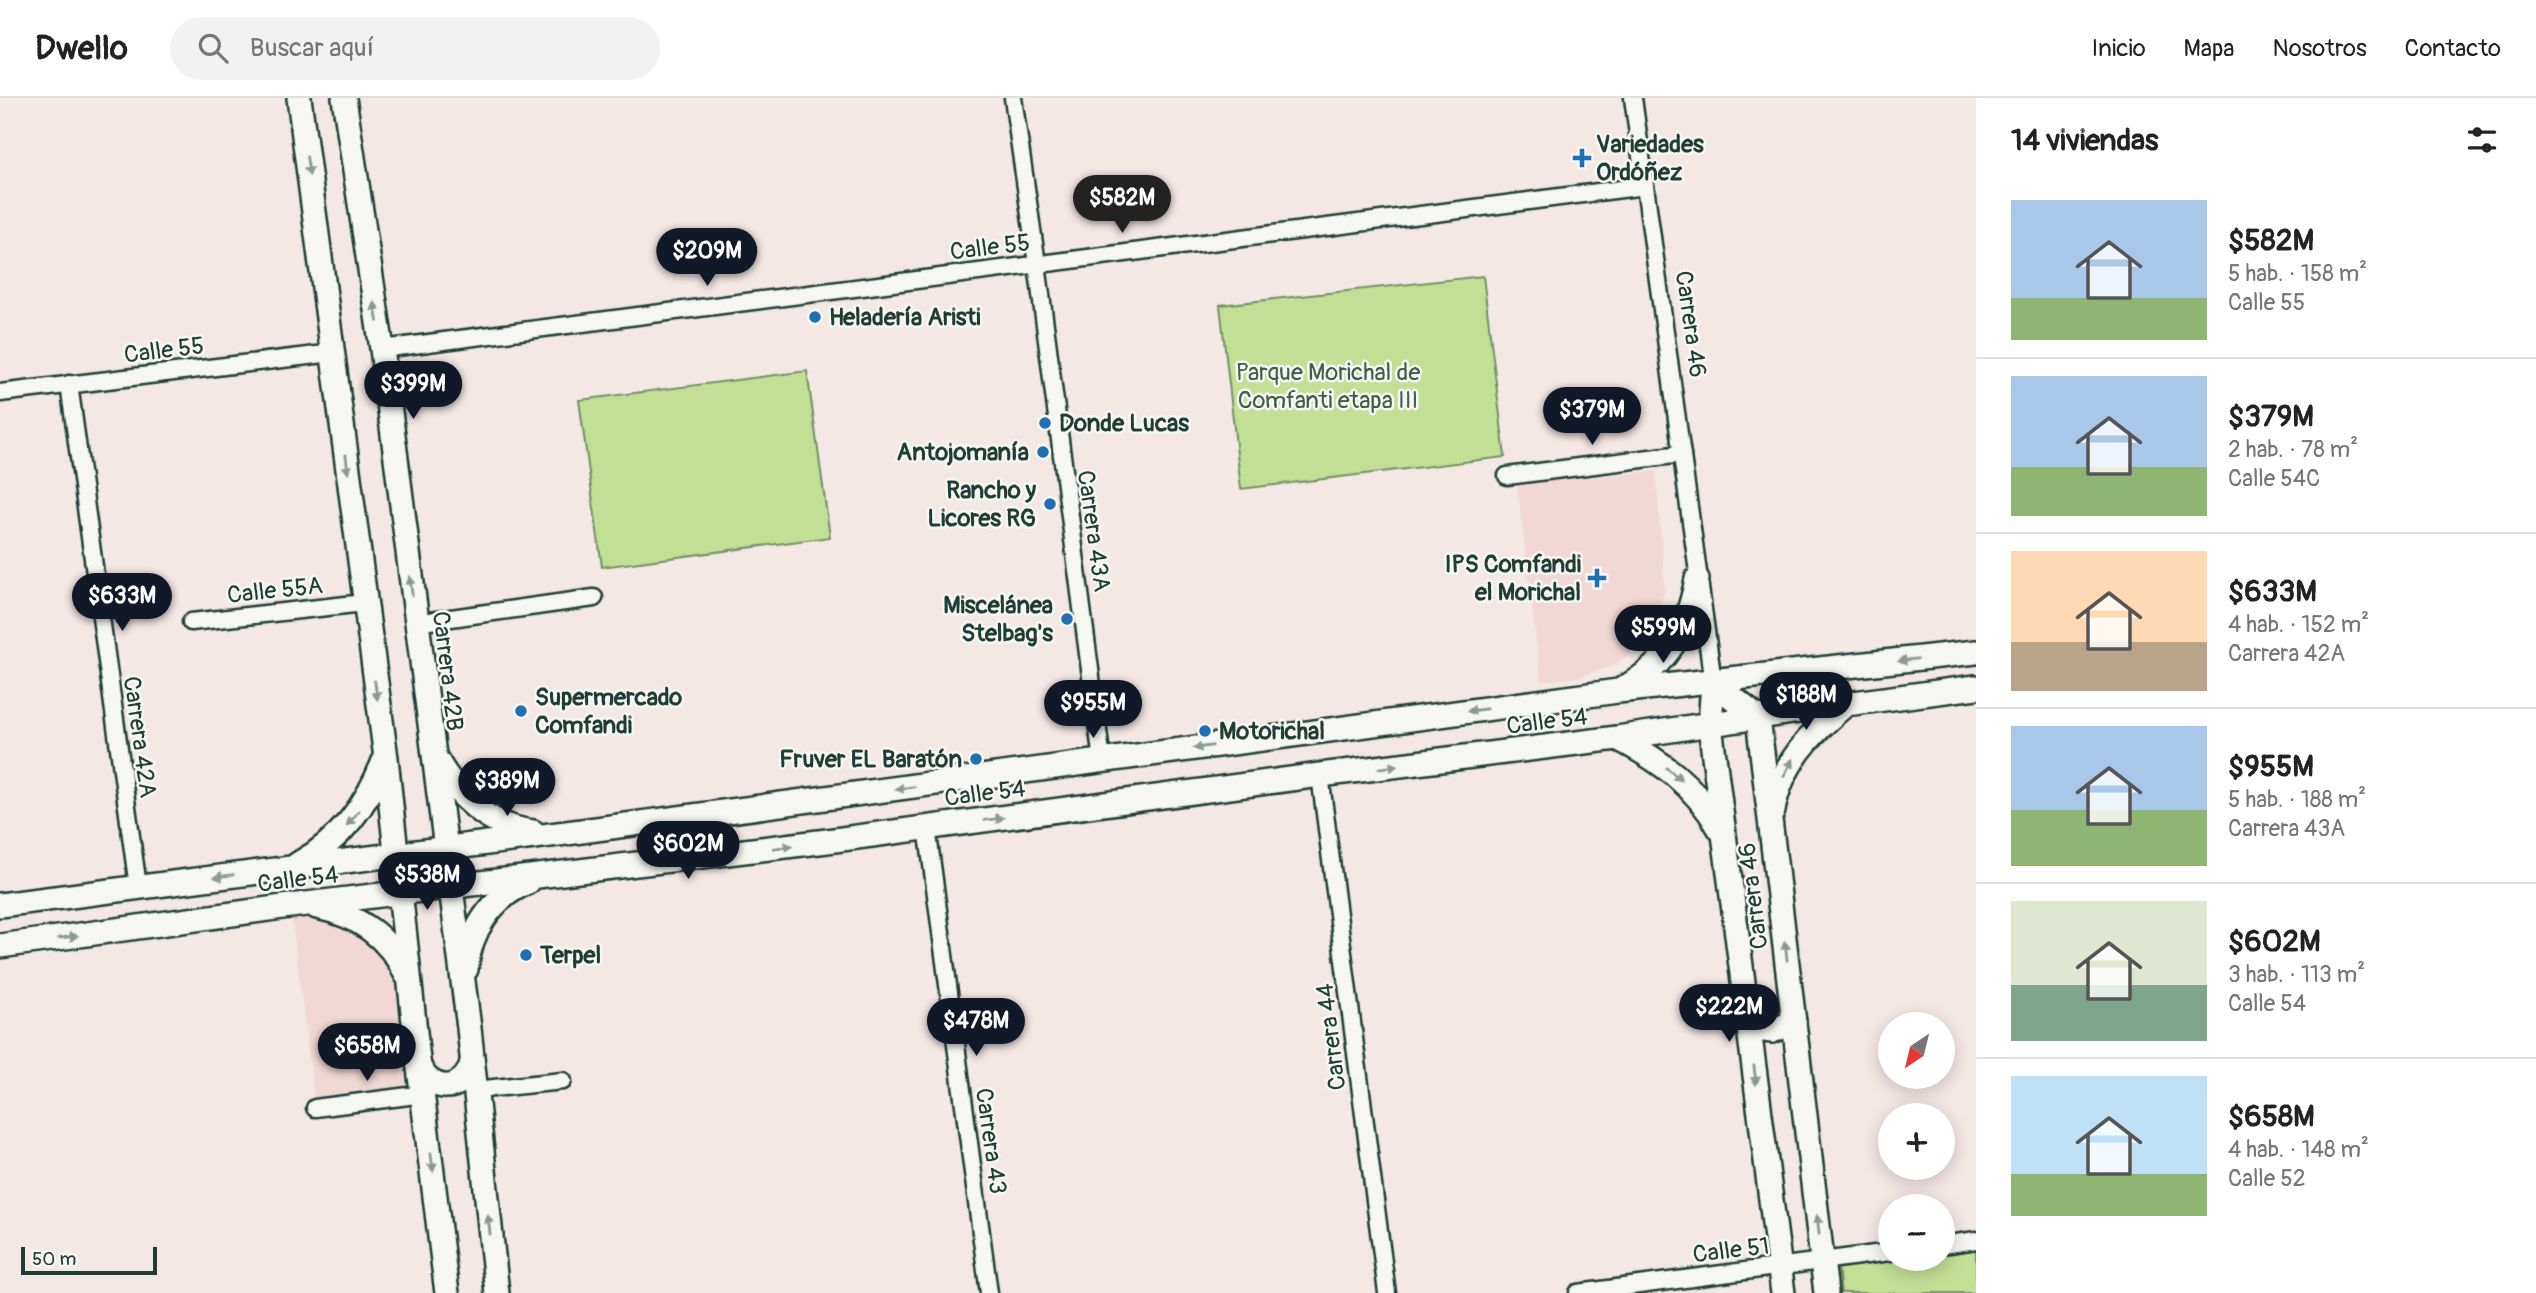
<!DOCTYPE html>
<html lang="es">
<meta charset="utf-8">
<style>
:root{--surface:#fff;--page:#f2f2f2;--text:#222;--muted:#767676;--line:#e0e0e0;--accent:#111827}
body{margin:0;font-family:Pangolin,sans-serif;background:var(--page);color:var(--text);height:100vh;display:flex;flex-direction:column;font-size:26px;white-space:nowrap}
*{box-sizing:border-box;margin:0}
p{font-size:23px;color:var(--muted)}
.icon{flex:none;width:38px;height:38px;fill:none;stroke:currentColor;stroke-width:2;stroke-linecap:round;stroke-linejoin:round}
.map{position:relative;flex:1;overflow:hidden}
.details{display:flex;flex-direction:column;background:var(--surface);width:560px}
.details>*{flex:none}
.needle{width:46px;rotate:215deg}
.tools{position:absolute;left:1878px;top:914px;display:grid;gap:14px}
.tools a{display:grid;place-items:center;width:77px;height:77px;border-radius:50%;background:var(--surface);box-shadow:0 4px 18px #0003;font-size:35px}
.scale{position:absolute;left:21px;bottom:18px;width:136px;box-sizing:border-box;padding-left:7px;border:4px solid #1f3d34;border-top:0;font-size:19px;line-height:24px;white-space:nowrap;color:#1f3d34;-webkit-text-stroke:5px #f6f6f2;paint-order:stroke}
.price{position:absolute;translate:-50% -60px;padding:0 16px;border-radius:24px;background:var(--accent);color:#fff;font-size:23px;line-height:46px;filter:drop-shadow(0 2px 4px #0008)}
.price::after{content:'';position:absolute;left:50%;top:42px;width:21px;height:16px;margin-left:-10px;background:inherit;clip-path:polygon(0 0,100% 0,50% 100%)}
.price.active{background:#222;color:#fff}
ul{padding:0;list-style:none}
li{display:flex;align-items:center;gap:21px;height:175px;padding:0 35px}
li+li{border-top:2px solid var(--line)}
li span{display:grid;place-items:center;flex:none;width:196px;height:140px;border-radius:0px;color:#555}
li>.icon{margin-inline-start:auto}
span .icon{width:84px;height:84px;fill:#fffc;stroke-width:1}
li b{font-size:30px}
h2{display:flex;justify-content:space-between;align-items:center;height:84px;padding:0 35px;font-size:30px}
header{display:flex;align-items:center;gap:42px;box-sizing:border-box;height:98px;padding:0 35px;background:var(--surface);border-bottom:2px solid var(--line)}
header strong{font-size:33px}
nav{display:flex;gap:38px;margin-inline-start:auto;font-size:24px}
.search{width:490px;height:63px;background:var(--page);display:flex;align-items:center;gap:18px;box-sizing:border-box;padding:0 24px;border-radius:38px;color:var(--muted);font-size:26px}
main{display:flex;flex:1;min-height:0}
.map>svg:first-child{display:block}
.built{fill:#f2d8d5}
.green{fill:#c2df96;stroke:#708e65;stroke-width:2}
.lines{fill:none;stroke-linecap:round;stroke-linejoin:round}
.street-casing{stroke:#1f3d34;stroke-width:21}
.secondary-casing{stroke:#1f3d34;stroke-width:28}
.street{stroke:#f6f6f2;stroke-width:16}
.secondary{stroke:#f6f6f2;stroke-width:23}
.oneway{fill:#8a9a93}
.poi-dot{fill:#1f6fb2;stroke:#f6f6f2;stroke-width:2.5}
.labels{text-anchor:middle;stroke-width:5;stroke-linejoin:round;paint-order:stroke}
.poi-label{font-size:24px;font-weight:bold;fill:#1f3d34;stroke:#f6f6f2;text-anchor:start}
.street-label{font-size:24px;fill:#1f3d34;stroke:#f6f6f2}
.park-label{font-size:24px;fill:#405d48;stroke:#f6f6f2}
</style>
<header>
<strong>Dwello</strong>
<div class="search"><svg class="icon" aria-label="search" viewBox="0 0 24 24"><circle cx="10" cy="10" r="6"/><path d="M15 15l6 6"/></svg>Buscar aquí</div>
<nav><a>Inicio</a><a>Mapa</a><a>Nosotros</a><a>Contacto</a></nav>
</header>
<main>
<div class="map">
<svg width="1976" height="1195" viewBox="0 0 1976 1195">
<rect width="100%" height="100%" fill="#f4e8e5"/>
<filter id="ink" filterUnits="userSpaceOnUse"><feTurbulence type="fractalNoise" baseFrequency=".0143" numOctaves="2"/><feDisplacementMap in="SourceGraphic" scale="14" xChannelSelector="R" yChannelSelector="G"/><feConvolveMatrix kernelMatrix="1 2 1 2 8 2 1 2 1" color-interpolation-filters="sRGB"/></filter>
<g filter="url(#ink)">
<g class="built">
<path d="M1656,373L1665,491L1655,524L1645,541L1630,556L1615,567L1580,579L1541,583L1517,386Z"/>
<path d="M290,808L333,812L401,865L424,996L315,1010Z"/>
</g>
<g class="green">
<path d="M1483,178L1505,359L1241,391L1220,207Z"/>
<path d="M807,273L830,439L602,469L579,302Z"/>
<path d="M1976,1142V1195H1841L1837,1161L1942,1160L1943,1147Z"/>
</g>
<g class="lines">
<defs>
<g id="street">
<path d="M1013,0L1037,166L1102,663"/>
<path d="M1633,0L1713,584"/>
<path d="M382,251L1645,88"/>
<path d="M69,286L138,789"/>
<path d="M0,295L333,255"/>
<path d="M1507,378L1682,356"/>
<path d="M191,524L364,505"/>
<path d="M415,525L594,500"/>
<path d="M1320,677L1387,1195"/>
<path d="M927,729L989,1195"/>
<path d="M474,992L563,983"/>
<path d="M315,1010L424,996"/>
<path d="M1942,1147L1976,1142"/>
<path d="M1578,1195L1890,1154"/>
</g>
<g id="secondary">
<path d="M299,0L386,660L418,962L447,1195"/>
<path d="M344,0L382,251L469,930L497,1195"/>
<path d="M1713,584L1758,620L1826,1195"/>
<path d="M1713,584L1710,627L1783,1195"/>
<path d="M1624,590C1669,565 1688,530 1697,481"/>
<path d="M1617,640C1660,662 1696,688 1720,731"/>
<path d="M436,661C457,698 489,729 533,734"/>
<path d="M1773,713C1780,667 1812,634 1846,606"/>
<path d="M298,766C341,742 366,708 384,663"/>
<path d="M0,807L574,734L1618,593L1976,554"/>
<path d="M317,809C357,817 389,839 406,876"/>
<path d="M0,848L290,808L827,743L1320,677L1617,640L1846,606L1976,589"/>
<path d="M466,871C470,832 492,799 528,784"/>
<path d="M1749,930L1772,933L1794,924"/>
<path d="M418,965C428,996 465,996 472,964"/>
</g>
</defs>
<use href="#street" class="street-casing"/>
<use href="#secondary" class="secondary-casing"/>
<use href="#street" class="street"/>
<use href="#secondary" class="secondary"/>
</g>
<defs><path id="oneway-solid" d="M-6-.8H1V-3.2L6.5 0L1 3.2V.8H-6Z" transform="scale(1.75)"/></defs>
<g class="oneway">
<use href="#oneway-solid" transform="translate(308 68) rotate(82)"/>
<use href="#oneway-solid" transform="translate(376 214) rotate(-99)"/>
<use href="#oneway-solid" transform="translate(347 366) rotate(83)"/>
<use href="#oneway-solid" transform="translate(411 488) rotate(-97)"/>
<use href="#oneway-solid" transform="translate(1908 562) rotate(173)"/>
<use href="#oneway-solid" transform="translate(376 592) rotate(82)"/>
<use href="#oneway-solid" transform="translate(1477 612) rotate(172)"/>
<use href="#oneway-solid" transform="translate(1203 649) rotate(172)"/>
<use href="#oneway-solid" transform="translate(1388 669) rotate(-7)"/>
<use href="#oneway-solid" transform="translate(1788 670) rotate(-63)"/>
<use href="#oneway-solid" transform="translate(1674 676) rotate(40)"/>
<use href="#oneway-solid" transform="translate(905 690) rotate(172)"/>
<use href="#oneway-solid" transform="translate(353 720) rotate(129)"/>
<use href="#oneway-solid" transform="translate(994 721) rotate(-7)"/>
<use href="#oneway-solid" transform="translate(783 749) rotate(-7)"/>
<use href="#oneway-solid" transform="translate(224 778) rotate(173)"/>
<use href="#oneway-solid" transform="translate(68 839) rotate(-8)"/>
<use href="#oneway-solid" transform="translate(1786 853) rotate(-97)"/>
<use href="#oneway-solid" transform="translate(1755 977) rotate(83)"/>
<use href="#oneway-solid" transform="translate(432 1064) rotate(83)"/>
<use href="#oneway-solid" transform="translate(489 1127) rotate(-96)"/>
<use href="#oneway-solid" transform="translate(1818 1127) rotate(-97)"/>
</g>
</g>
<g class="poi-dot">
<path d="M1578.5 49.5h7v7h7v7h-7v7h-7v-7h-7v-7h7z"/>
<circle cx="815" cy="219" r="7"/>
<circle cx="1045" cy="325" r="7"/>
<circle cx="1043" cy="354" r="7"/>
<circle cx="1050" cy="406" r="7"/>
<path d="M1593.5 469.5h7v7h7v7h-7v7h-7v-7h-7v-7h7z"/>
<circle cx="1067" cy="521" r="7"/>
<circle cx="521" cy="613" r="7"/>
<circle cx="1205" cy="633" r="7"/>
<circle cx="976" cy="661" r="7"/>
<circle cx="526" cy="857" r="7"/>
</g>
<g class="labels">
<g class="poi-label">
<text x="1596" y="54">Variedades<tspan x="1596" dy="28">Ordóñez</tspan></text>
<text x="829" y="227">Heladería Aristi</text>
<text x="1059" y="333">Donde Lucas</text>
<text x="1029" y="362" text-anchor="end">Antojomanía</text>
<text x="1036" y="400" text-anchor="end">Rancho y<tspan x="1036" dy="28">Licores RG</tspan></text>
<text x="1581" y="474" text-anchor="end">IPS Comfandi<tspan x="1581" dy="28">el Morichal</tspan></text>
<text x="1053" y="515" text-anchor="end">Miscelánea<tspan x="1053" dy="28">Stelbag's</tspan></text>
<text x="535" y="607">Supermercado<tspan x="535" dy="28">Comfandi</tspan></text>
<text x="1219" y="641">Motorichal</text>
<text x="962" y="669" text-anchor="end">Fruver EL Baratón</text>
<text x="540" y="865">Terpel</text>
</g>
<g class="street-label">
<text transform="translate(990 149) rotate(-7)" y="8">Calle 55</text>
<text transform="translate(1691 226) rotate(82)" y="8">Carrera 46</text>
<text transform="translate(164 252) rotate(-7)" y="8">Calle 55</text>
<text transform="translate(1094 433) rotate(82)" y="8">Carrera 43A</text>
<text transform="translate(275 492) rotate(-6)" y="8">Calle 55A</text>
<text transform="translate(448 573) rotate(83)" y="8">Carrera 42B</text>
<text transform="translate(1547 623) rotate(-7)" y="8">Calle 54</text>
<text transform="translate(140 639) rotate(82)" y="8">Carrera 42A</text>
<text transform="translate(985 695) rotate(-7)" y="8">Calle 54</text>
<text transform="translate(298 781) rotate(-7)" y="8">Calle 54</text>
<text transform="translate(1753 798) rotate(-97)" y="8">Carrera 46</text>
<text transform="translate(1331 939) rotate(-97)" y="8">Carrera 44</text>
<text transform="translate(991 1043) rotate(82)" y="8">Carrera 43</text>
<text transform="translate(1731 1152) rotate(-7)" y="8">Calle 51</text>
</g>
<g class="park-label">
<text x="1328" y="282">Parque Morichal de<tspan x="1328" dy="28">Comfanti etapa III</tspan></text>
</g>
</g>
</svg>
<div class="tools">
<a><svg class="needle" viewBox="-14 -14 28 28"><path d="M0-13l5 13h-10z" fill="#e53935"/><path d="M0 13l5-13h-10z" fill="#767676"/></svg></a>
<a>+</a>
<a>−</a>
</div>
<div class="scale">50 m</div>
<b class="price active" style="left:1122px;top:137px">$582M</b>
<b class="price" style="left:707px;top:190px">$209M</b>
<b class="price" style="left:413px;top:323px">$399M</b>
<b class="price" style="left:1592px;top:349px">$379M</b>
<b class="price" style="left:122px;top:535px">$633M</b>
<b class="price" style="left:1663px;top:567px">$599M</b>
<b class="price" style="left:1806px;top:634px">$188M</b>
<b class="price" style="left:1093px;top:642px">$955M</b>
<b class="price" style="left:507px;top:720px">$389M</b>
<b class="price" style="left:688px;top:783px">$602M</b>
<b class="price" style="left:427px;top:814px">$538M</b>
<b class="price" style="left:1729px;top:946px">$222M</b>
<b class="price" style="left:976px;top:960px">$478M</b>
<b class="price" style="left:367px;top:985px">$658M</b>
</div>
<section class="details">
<h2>14 viviendas<svg class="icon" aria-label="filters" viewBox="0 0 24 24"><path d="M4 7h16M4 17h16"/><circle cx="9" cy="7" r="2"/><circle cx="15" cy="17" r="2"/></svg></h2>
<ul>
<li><span style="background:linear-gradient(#a9c7e8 70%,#8fb573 0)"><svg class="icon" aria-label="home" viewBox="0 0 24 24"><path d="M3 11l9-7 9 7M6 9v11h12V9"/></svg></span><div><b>$582M</b><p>5 hab. · 158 m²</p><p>Calle 55</p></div></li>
<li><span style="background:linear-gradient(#a9c7e8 65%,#8fb573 0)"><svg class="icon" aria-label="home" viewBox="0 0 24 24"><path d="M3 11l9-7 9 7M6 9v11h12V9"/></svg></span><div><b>$379M</b><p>2 hab. · 78 m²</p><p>Calle 54C</p></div></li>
<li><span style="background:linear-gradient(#ffd9b3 65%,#b9a48a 0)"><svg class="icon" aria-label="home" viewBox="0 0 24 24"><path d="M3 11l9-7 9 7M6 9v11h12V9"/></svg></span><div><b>$633M</b><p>4 hab. · 152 m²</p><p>Carrera 42A</p></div></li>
<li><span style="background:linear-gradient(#a9c7e8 60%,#8fb573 0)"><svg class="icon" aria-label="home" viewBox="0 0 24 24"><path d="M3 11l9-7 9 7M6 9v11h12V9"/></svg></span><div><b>$955M</b><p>5 hab. · 188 m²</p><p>Carrera 43A</p></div></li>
<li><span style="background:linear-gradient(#dfe7d0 60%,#7fa58c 0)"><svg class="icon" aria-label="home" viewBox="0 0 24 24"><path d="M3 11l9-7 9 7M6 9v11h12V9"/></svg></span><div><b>$602M</b><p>3 hab. · 113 m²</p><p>Calle 54</p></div></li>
<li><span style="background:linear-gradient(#bfe0f5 70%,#8fb573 0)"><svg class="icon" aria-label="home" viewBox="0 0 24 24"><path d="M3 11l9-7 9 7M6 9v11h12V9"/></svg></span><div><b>$658M</b><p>4 hab. · 148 m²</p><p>Calle 52</p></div></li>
</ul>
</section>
</main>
